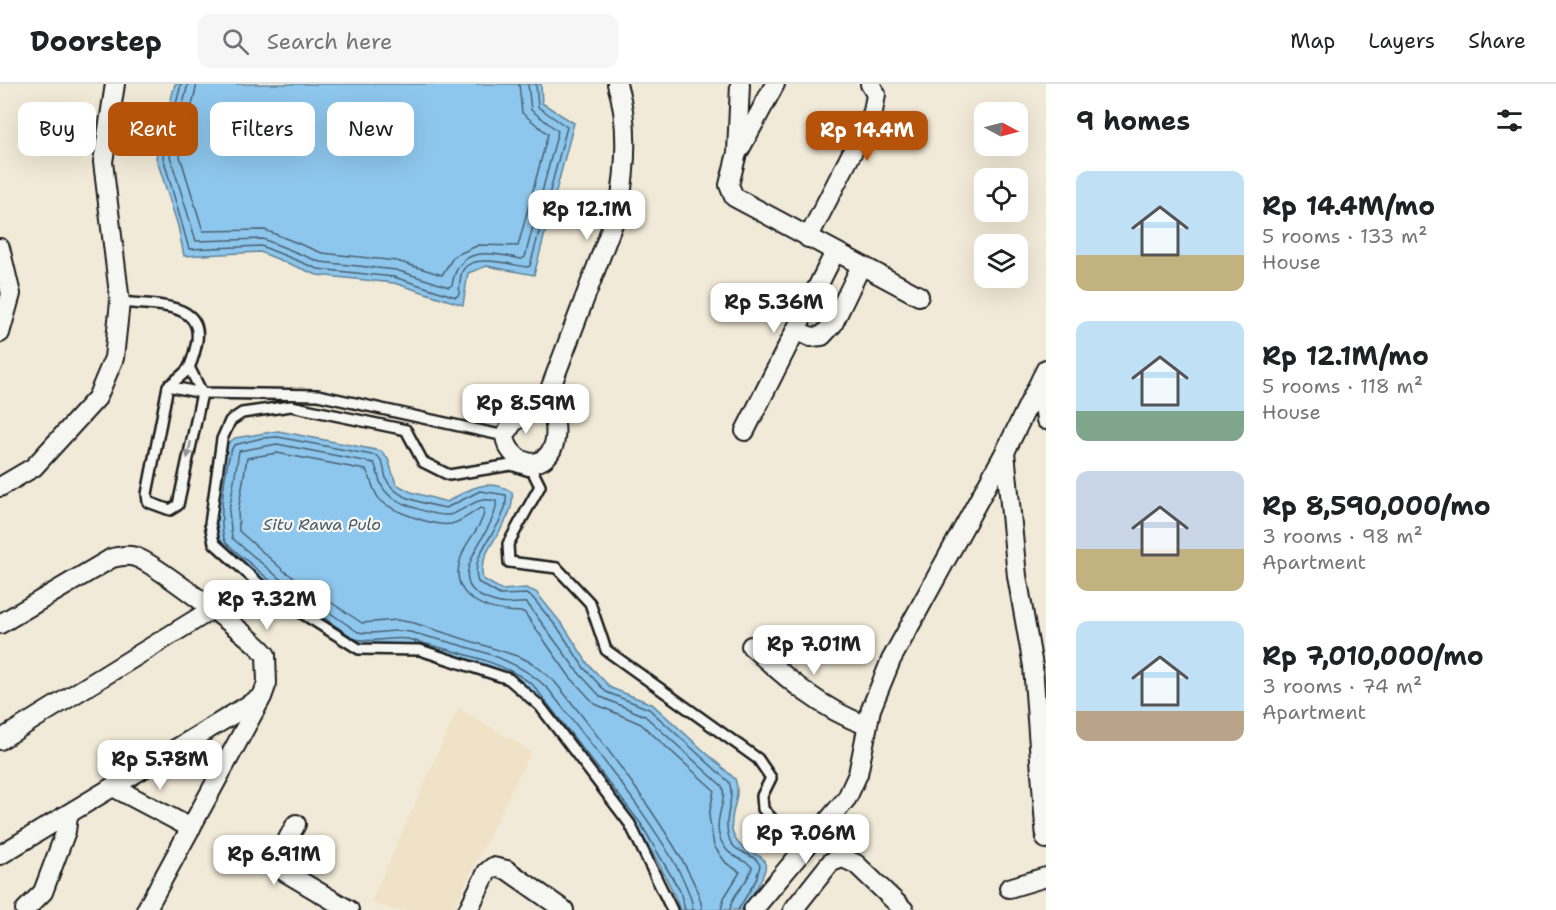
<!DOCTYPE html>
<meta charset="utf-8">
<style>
:root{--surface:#fff;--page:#f6f6f6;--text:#202124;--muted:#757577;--line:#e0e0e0;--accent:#b45309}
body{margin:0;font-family:"Shantell Sans",sans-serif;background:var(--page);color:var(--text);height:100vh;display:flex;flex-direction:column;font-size:22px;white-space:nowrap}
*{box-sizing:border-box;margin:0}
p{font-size:20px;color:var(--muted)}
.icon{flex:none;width:33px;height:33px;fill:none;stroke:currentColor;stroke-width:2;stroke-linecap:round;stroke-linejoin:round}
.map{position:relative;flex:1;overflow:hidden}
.panel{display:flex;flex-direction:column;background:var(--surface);width:510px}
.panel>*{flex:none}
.banner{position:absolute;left:18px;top:18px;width:570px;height:54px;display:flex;gap:12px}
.needle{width:39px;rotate:97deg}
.buttons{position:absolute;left:974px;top:18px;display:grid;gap:12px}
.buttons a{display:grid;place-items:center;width:54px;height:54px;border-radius:12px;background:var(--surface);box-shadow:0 6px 24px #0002;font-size:30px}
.price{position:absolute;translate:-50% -51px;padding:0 14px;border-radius:12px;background:#fff;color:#222;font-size:20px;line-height:39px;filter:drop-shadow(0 2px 3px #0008)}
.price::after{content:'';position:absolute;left:50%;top:36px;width:18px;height:14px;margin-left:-9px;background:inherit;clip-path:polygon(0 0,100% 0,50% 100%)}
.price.selected{background:var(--accent);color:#fff}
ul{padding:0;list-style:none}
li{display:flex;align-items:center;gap:18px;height:150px;padding:0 30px}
li span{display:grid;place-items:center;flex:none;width:168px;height:120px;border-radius:12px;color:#555}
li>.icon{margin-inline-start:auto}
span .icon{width:72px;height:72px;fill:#fffc;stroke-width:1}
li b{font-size:26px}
h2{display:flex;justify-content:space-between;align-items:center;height:72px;padding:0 30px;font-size:26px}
.chip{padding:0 21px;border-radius:12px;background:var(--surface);box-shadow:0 6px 24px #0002;font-size:21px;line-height:54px}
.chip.selected{background:var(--accent);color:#fff}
header{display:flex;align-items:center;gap:36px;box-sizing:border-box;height:84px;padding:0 30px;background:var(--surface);border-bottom:2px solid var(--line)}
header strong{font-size:28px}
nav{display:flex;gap:33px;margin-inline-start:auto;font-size:21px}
.search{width:420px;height:54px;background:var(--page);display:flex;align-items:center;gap:15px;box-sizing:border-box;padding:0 21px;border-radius:12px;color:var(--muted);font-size:22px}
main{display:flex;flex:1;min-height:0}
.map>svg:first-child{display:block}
.built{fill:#efe2c6}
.water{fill:#8ec7ed;stroke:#608399;stroke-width:1.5}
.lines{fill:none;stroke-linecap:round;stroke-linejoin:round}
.shore{stroke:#4a6070;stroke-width:1.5}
.lane-casing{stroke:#1c1c1c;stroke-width:14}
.street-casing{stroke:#1c1c1c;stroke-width:22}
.lane{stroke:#f6f6f2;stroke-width:9}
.street{stroke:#f6f6f2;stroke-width:18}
.oneway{fill:#949492}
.labels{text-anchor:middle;stroke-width:4.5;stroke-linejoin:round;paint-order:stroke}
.water-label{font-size:16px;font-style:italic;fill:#445865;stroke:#f6f6f2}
</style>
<header>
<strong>Doorstep</strong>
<div class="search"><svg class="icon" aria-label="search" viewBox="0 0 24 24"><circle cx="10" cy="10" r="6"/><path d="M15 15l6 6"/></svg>Search here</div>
<nav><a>Map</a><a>Layers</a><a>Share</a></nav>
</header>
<main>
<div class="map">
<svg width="1046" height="826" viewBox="0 0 1046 826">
<rect width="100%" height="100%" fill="#f2ead8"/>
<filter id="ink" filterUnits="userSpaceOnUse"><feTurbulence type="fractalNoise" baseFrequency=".0167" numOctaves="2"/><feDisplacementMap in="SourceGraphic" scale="12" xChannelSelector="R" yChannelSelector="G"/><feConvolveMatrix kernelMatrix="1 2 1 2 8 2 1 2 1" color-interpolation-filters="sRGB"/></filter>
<g filter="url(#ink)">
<path class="built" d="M458,624L531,667L453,825L392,826L371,818Z"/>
<g class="water">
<path d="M175,0H541L542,19L574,39L534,191L487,182L468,189L463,221L394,199L317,191L260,168L184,172L178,142L156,73Z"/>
<path d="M278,347L381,367L388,375L396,400L411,408L447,418C468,405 489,393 512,408C517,440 475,465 483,495L502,506L526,504L536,508L565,544L588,580L611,604L652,620L735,695C742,713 729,728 732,746C741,786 796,751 742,826H680C651,747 588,680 538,614L511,594L407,561L360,562L270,505L219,459L216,425L227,360L235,354Z"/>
</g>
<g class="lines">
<g class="shore">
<path d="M181,0L163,73L189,165L261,162L318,185L394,193L456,213L459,210C460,204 459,192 463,186C473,169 512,181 527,183L530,182L567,43L538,23L536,0"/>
<path d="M188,0L170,72L196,157L263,155L320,178L396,186L449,203L452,201C459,160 491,169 522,175L525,173L558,47L531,26L528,0"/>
<path d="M197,0L180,72L203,147L265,146L322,169L397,177L442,191L454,172L479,161L518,162L548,50L522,29L519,0"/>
<path d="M685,826L680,807L641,740L533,601C500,575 449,567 408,555C390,552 373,560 355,555L274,500L226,459C217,444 224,376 234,361L262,354L278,353L377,372C385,378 383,386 386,394C394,415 426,420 446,424L480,407L506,411C509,443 467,466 478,498L500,511L526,510L532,513L560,547L584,584L606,608L649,625L729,698C736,715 722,733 729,754C734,771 753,767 760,781L756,796L738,826"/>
<path d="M693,826C690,779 581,648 549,606C515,570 456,561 410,548C392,544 375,552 358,548L279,494L232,454L229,427L239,367L277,360L374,379C379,388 378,401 387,409C396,419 440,435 453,430C470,423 477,412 496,417C500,447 427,503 500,519C509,521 518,518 527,519L578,588L601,613L645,632L722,702C729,719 707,741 726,765C733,775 745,775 752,783C749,800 731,809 730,826"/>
<path d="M702,826C700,782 586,635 554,597L534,580L520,573L414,539L397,536L362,539L284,487L239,447L238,427L247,374L277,369L366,386C372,395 372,407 380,416C392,427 434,443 451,440C461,438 471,430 480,424L484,425C485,438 469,454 464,466C442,514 487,528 524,528L570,593L595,620L641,640L714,706L709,732L714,762L726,779L740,788L724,814L721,826"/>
</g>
<defs>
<g id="lane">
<path d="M120,218C152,222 207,216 196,262C190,287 189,286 168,302L147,410L148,418L170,426L178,421L202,309L190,285"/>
<path d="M168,302L202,309L318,311L505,352"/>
<path d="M672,826L630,740L540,622L509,595L420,566L359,565L268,508L214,459L210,440L222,355L230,337L242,329L291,322L406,346L423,378L449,391L511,381L533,388L540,402L508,460L509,478L557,484L590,519L606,566L758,675L771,694L762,712L763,725L802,767"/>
</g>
<g id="street">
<path d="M740,0L737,69L729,101L734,113L919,212"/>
<path d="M740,65L775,0"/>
<path d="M808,154L873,28L876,10L870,0"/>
<path d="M0,164L11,210L0,249"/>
<path d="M796,246L811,253L822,252L833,240L861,182"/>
<path d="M1041,295L1046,336"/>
<path d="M549,308L619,124C626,85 629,38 617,0"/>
<path d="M549,308C552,324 560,350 552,365C539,391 508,376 505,352L512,340Z"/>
<path d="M745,347L835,168"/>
<path d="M1005,368L1017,492L1033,582L1046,755"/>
<path d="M0,403L34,383L97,314L114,274L120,218L103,78L115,0"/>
<path d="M0,540L112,474C122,472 130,470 140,475C158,483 256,556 266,571L267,599L262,613L146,826"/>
<path d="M751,562C786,594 821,625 866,641"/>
<path d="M0,656L211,526"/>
<path d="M113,703L191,744"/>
<path d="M296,740C287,757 277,769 285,788L349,826"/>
<path d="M0,771L260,614"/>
<path d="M1009,804L1046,793"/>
<path d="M25,826L43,808L66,747L68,732"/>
<path d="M468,826L487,788L493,783L507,786L564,826"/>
<path d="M753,826L847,714L858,690L871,625L891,576L1005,368L1046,285"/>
<path d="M793,826L831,778L843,774L856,780L904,826"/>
</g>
</defs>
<use href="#lane" class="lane-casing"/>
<use href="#street" class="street-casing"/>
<use href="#lane" class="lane"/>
<use href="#street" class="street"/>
</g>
<defs><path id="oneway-solid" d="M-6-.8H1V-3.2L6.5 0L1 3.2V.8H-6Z" transform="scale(1.5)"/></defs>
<use class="oneway" href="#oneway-solid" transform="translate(189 366) rotate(102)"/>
</g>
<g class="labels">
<g class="water-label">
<text x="322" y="446">Situ Rawa Pulo</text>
</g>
</g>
</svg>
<div class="buttons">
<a><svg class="needle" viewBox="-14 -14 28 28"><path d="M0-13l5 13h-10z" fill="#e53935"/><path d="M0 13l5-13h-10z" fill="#757577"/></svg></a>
<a><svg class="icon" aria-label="locate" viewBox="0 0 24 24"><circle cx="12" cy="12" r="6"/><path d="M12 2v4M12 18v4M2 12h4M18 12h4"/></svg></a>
<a><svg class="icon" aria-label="layers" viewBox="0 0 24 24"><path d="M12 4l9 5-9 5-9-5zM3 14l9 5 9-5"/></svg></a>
</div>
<b class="price selected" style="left:867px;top:78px">Rp 14.4M</b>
<b class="price" style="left:587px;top:157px">Rp 12.1M</b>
<b class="price" style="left:774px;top:250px">Rp 5.36M</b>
<b class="price" style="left:526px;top:351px">Rp 8.59M</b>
<b class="price" style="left:267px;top:547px">Rp 7.32M</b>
<b class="price" style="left:814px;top:592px">Rp 7.01M</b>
<b class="price" style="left:160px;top:707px">Rp 5.78M</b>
<b class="price" style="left:806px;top:781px">Rp 7.06M</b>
<b class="price" style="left:274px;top:802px">Rp 6.91M</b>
<div class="banner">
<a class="chip">Buy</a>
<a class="chip selected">Rent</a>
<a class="chip">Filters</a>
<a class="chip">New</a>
</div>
</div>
<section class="panel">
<h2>9 homes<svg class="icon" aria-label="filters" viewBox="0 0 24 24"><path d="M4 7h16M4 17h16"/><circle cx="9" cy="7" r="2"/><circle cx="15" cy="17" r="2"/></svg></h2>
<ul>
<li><span style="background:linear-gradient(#bfe0f5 70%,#c2b280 0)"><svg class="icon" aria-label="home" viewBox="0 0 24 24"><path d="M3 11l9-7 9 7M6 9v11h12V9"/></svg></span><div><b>Rp 14.4M/mo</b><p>5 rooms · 133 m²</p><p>House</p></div></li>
<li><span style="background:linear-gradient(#bfe0f5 75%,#7fa58c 0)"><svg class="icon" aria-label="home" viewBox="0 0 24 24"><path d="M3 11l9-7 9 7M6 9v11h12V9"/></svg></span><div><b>Rp 12.1M/mo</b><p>5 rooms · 118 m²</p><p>House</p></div></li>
<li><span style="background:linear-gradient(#c9d6e8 65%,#c2b280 0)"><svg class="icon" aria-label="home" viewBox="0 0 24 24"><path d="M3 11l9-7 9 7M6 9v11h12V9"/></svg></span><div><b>Rp 8,590,000/mo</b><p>3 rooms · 98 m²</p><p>Apartment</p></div></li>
<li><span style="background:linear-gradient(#bfe0f5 75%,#b9a48a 0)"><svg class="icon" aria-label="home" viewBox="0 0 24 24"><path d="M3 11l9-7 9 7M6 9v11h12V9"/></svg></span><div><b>Rp 7,010,000/mo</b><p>3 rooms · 74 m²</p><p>Apartment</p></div></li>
</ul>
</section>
</main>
